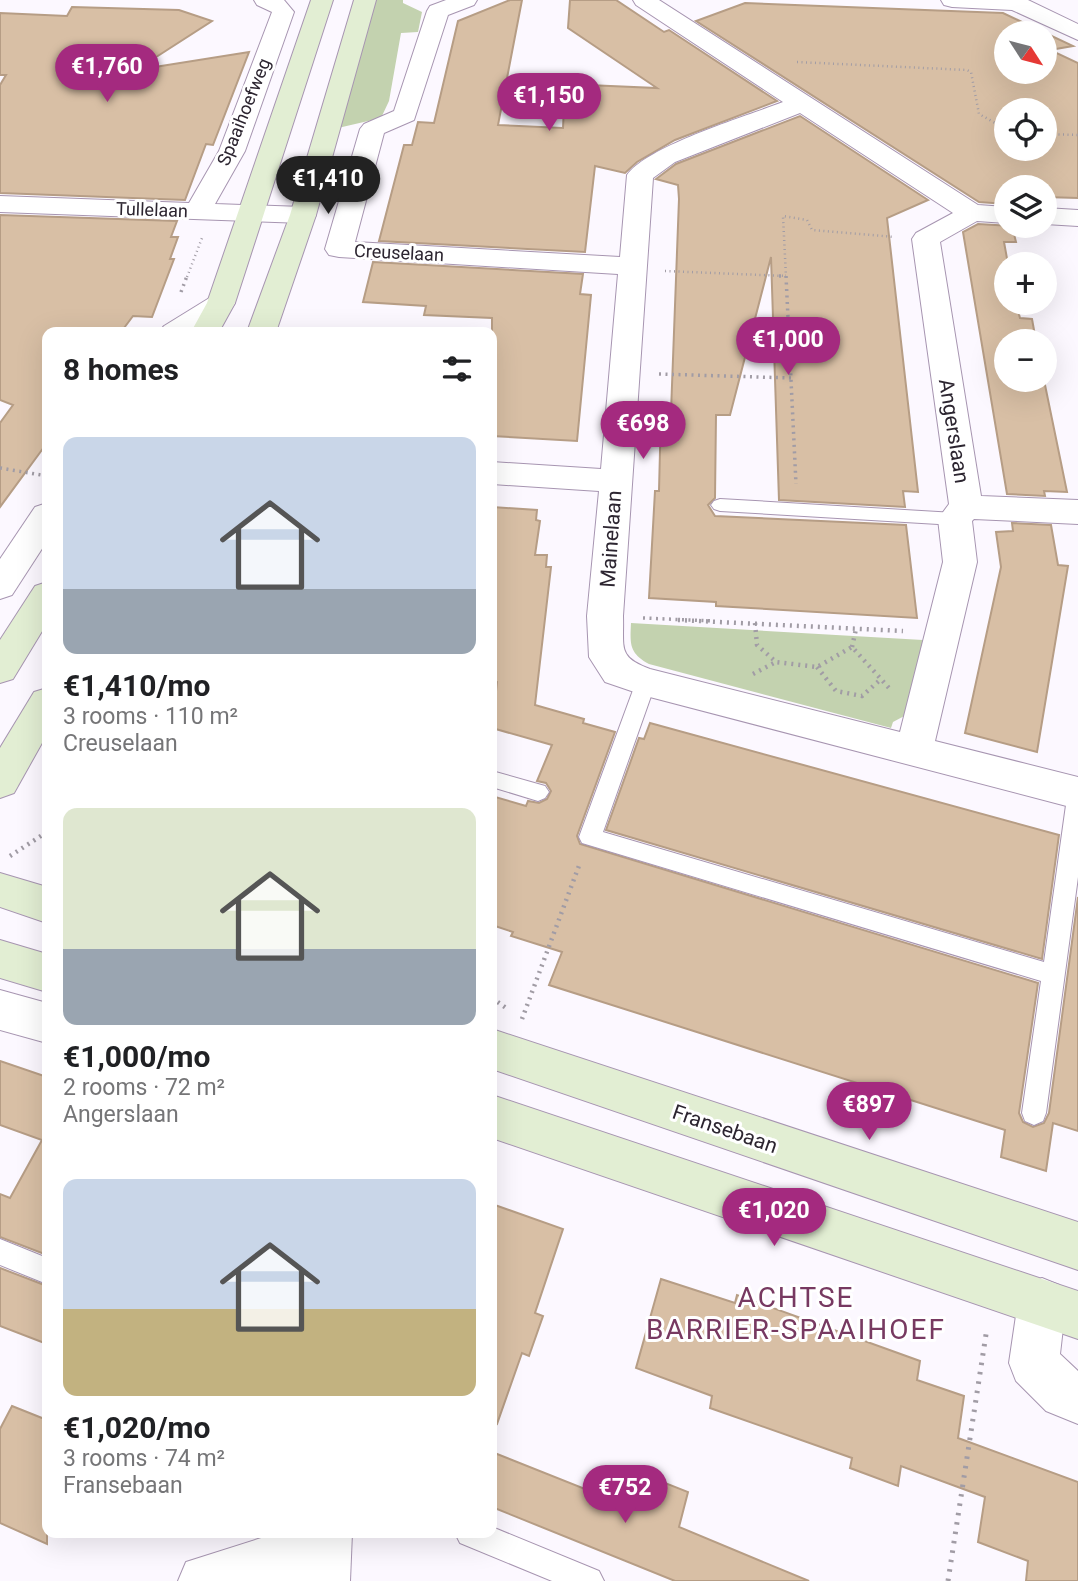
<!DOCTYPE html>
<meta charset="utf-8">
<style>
:root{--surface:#fff;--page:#f6f6f6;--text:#202124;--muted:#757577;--accent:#a42a7f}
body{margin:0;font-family:Roboto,sans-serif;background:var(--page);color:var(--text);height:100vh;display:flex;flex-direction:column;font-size:26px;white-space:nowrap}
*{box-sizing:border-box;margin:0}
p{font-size:23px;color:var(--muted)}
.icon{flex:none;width:38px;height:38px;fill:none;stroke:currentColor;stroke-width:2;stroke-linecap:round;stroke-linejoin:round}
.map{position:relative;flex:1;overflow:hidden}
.details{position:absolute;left:42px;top:327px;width:455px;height:1211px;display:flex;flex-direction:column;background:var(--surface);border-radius:14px;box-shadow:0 7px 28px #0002}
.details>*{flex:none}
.needle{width:46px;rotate:126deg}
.tools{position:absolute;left:994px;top:21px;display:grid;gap:14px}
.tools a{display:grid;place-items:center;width:63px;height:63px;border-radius:50%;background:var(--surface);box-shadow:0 7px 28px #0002;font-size:35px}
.price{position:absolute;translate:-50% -60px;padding:0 16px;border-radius:24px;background:var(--accent);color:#fff;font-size:23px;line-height:46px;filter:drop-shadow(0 2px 4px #0008)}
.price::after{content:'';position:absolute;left:50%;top:42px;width:21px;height:16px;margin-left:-10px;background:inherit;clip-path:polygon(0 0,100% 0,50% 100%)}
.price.current{background:#222;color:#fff}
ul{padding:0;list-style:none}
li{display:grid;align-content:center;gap:14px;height:371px;padding:0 21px}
li span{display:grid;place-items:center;height:217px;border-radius:14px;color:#555}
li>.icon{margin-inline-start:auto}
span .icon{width:126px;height:126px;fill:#fffc;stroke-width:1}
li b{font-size:30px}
h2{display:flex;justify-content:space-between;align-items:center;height:84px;padding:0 21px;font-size:30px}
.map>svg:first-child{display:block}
.green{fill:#c3d2af}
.building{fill:#d8bfa5;stroke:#b69d85;stroke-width:2;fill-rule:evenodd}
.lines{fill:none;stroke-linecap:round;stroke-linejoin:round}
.lane-casing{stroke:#a795b1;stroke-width:2}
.street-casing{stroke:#a795b1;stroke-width:2}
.secondary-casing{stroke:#a795b1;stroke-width:2}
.path-far3{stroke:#a19ca5;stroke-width:2.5;stroke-dasharray:1 3.5;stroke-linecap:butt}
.path-far2{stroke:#a19ca5;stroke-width:3.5;stroke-dasharray:2 4.5;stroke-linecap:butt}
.path-far1{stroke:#a19ca5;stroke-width:4.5;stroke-dasharray:2 5;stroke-linecap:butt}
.path{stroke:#a19ca5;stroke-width:5;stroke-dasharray:2.5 7;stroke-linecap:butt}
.lane{fill:#fff;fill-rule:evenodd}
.street{fill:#fff;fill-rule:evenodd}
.secondary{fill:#e2eed3;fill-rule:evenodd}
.labels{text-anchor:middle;stroke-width:6;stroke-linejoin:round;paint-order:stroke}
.far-street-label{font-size:18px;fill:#2c2530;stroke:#fff}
.street-label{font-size:21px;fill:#2c2530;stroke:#fff}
.near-neighbourhood-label{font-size:28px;letter-spacing:2px;fill:#773961;stroke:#fff}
</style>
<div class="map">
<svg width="1078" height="1581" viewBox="0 0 1078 1581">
<rect width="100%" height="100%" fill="#fcf8ff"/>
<g class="green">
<path d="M376,0H403V3L422,12L418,32L401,33L389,101L381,118L338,128Z"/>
<path d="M631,623L923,640L908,714L893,722L891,728L649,664C629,653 630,644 631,623Z"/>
</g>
<g class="building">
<path d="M510,0H522L498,125L563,128L565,84L657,88L568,28L570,0H616L664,32L669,30L777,101L675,140L637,162L625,173L595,166L585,252L379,241L404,145H412L418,122L434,123L458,21Z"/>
<path d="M745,3L1003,13L1073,46L1050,50L1078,63V198L1045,197V187H1006V204L979,202L696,21ZM1006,33H1045V72H1006ZM1006,110H1045V149H1006Z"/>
<path d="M72,7L179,10L212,21L136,70L249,52L213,145L206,144L185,200L0,193V85L6,75H0V13L67,16Z"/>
<path d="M800,116L928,200L887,218L918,492L903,491L905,507L779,500L771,257L730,415H716L715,498L708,505L715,516L906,525L917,618L716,606V602L649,598L655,491H659L661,412H671L679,199L678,185L656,179L676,164Z"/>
<path d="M0,215L177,221L171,237H178L170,259H174L152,317L133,316L121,332H47V443L0,507V423L13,405L0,400Z"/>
<path d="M978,224L1012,226L1016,242H1004L1008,264H1006V303H1016L1020,318L1032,319L1036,341H1006V380H1044L1067,492L1044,491L1045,496L1007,494L963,232Z"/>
<path d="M373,262L583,274L580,294L591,295L577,441L492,436V318L424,315L426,306L363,302Z"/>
<path d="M492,507L537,510L536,520L540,521L535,555H547L546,567H551L535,705L584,719L583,723L615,732L577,836L580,844L1038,983L1019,1113L1023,1122L1033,1127L1044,1123L1049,1113L1078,897V1131L1053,1123L1046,1171L1001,1157L1005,1130L549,985L562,952L511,936L513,932L492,925V796L526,806L528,801L539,803L547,799L551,791L546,783L537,781L552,745L492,728L497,682L492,681Z"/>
<path d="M1012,523L1051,525L1058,565L1068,566L1037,752L965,733L1001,567L996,532L1013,531Z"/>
<path d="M650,723L1059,835L1042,959L606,830L639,738L644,739Z"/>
<path d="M0,1061L47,1077V1255L0,1237V1194L10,1198L42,1140L0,1125Z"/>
<path d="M492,1204L563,1229L535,1313L543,1316L529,1356L522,1353L497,1424L492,1423Z"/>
<path d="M0,1268L47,1286V1344L0,1326Z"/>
<path d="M661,1279L735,1303L737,1295L920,1361L917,1380L964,1396L958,1438L1078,1482V1581H1026L1028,1561L978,1542L985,1497L901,1466L898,1486L850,1468L852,1458L710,1408L712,1396L636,1368Z"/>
<path d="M12,1406L47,1420V1544L0,1523V1429Z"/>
<path d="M492,1452L630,1507L640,1473L688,1492L679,1527L809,1581H675L492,1507Z"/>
</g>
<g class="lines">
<defs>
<g id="lane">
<path d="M720,499L955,513L961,515L964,519L961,523L955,525L720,511L714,509L711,505L714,501Z"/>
<path d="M646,674L653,677L656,682L603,832L1044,962L1067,798L1071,792L1078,789V877L1046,1113L1043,1121L1034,1125L1025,1121L1022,1113L1041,981L582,843L579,837L636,682L639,677Z"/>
<path d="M492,771L545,786L549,792L545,798L538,801L492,787Z"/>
<path d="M0,1239L47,1258V1284L0,1265Z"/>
<path d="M492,1527L599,1571L604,1581H552L460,1543L455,1533H492Z"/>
</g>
<g id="street">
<path d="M254,0H284L294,12L245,151L215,204L303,207L313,209L316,215L313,221L303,223L0,212V196L189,203L219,151L272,12L257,5Z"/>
<path d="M446,0H477L474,5L448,15L414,120L384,133L355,242L620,257L627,175C647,146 747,116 783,102L636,5L633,0H659L978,205L1006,207V223L977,221L940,242L981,496L1078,500V524L974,519L972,521L977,562L935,741L1078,777V809L646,696L605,682L589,657L587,616L599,491L492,484V462L601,469L618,274L339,257L329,255L325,249L360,129L364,124L394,111L427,11L430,6ZM800,113L953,213L916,233L912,239L949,504L938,519L943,562L900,732L650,669C617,657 624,648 623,616L653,178L675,162Z"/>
<path d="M941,0H1028L1078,24V40L1012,10L952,7L944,5Z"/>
<path d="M1045,208L1078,210V226L1045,224Z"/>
<path d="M221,294L231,297L235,303L231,309L194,332H159L164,326L211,297Z"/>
<path d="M47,503V541L12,595L0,599V559L35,507Z"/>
<path d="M0,990L47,1003V1043L0,1030Z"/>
<path d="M1042,1278L1059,1285L1066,1302L1060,1354L1078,1371V1424L1046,1411L1016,1381L1009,1363L1018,1302L1025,1285Z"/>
<path d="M277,1533H352L350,1581H178L186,1562Z"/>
</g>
<g id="secondary">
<path d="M311,0H333L235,303L219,332H191L207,303Z"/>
<path d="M354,0H376L316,215L276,332H247L290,215Z"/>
<path d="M47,582V623L13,679L0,683V640L35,586Z"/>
<path d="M47,688V734L14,793L0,798V748L34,692Z"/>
<path d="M0,873L47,887V923L0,907Z"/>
<path d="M0,940L47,954V992L0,978Z"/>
<path d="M492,1029L1078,1222V1270L492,1069Z"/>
<path d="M492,1095L1078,1291V1339L492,1138Z"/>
</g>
</defs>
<use href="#lane" class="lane-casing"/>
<use href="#street" class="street-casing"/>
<use href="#secondary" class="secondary-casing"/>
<g class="path-far3">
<path d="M797,62L967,70L971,72L979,114L1006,129"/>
<path d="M1045,134L1078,135"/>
<path d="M665,271L786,276"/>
<path d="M187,277L202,238"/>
<path d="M786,277L783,216L807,220L812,230L895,237"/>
</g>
<g class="path-far2">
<path d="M779,276H786"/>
<path d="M786,276L796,484"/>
<path d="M181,292L187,276"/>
<path d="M659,374L791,378"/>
<path d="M0,468L47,476"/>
<path d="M643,618L713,621"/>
</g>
<g class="path-far1">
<path d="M678,620L903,631"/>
<path d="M755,623L757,645L776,662L817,667L852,647L890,689"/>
<path d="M852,647L856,629"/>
<path d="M817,667L836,691L862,696L880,680"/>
<path d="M753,674L776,662"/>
<path d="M10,856L47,832"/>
<path d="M492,998L509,1010"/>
<path d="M522,1019L580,863"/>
</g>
<path class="path" d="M948,1581L987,1328"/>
<use href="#lane" class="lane"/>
<use href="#street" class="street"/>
<use href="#secondary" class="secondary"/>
</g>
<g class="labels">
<g class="far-street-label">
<text transform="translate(244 112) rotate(-68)" y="6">Spaaihoefweg</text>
<text transform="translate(152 210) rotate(2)" y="6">Tullelaan</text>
<text transform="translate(399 253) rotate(3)" y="6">Creuselaan</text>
</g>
<g class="street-label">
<text transform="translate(954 431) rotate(81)" y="7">Angerslaan</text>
<text transform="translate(611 539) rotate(-86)" y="7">Mainelaan</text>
<text transform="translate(725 1129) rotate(19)" y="7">Fransebaan</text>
</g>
<g class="near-neighbourhood-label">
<text x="796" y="1307">ACHTSE<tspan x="796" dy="32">BARRIER-SPAAIHOEF</tspan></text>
</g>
</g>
</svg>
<div class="tools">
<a><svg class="needle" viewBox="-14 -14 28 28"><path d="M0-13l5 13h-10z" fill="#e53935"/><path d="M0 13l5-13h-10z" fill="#757577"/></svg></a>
<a><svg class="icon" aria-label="locate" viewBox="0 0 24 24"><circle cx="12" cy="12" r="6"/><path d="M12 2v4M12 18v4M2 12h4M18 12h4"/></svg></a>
<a><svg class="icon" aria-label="layers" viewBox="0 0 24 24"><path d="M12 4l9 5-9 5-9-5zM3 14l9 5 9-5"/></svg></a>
<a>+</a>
<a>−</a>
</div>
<b class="price" style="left:107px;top:104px">€1,760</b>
<b class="price" style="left:549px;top:133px">€1,150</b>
<b class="price current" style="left:328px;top:216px">€1,410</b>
<b class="price" style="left:788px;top:377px">€1,000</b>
<b class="price" style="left:643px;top:461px">€698</b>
<b class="price" style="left:869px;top:1142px">€897</b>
<b class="price" style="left:774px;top:1248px">€1,020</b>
<b class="price" style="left:625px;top:1525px">€752</b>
<section class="details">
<h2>8 homes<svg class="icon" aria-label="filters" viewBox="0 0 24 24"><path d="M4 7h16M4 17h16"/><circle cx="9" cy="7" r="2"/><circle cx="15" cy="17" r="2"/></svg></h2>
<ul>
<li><span style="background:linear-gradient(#c9d6e8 70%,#9aa5b1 0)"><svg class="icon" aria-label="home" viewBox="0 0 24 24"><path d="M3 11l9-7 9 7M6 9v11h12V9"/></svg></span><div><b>€1,410/mo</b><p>3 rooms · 110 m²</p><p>Creuselaan</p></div></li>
<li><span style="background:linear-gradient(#dfe7d0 65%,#9aa5b1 0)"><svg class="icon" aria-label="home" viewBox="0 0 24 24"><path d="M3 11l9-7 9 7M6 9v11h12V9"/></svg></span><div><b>€1,000/mo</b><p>2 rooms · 72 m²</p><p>Angerslaan</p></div></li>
<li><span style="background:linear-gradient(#c9d6e8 60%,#c2b280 0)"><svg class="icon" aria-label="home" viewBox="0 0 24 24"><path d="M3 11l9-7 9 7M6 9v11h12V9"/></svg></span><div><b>€1,020/mo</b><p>3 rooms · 74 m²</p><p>Fransebaan</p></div></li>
</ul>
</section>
</div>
